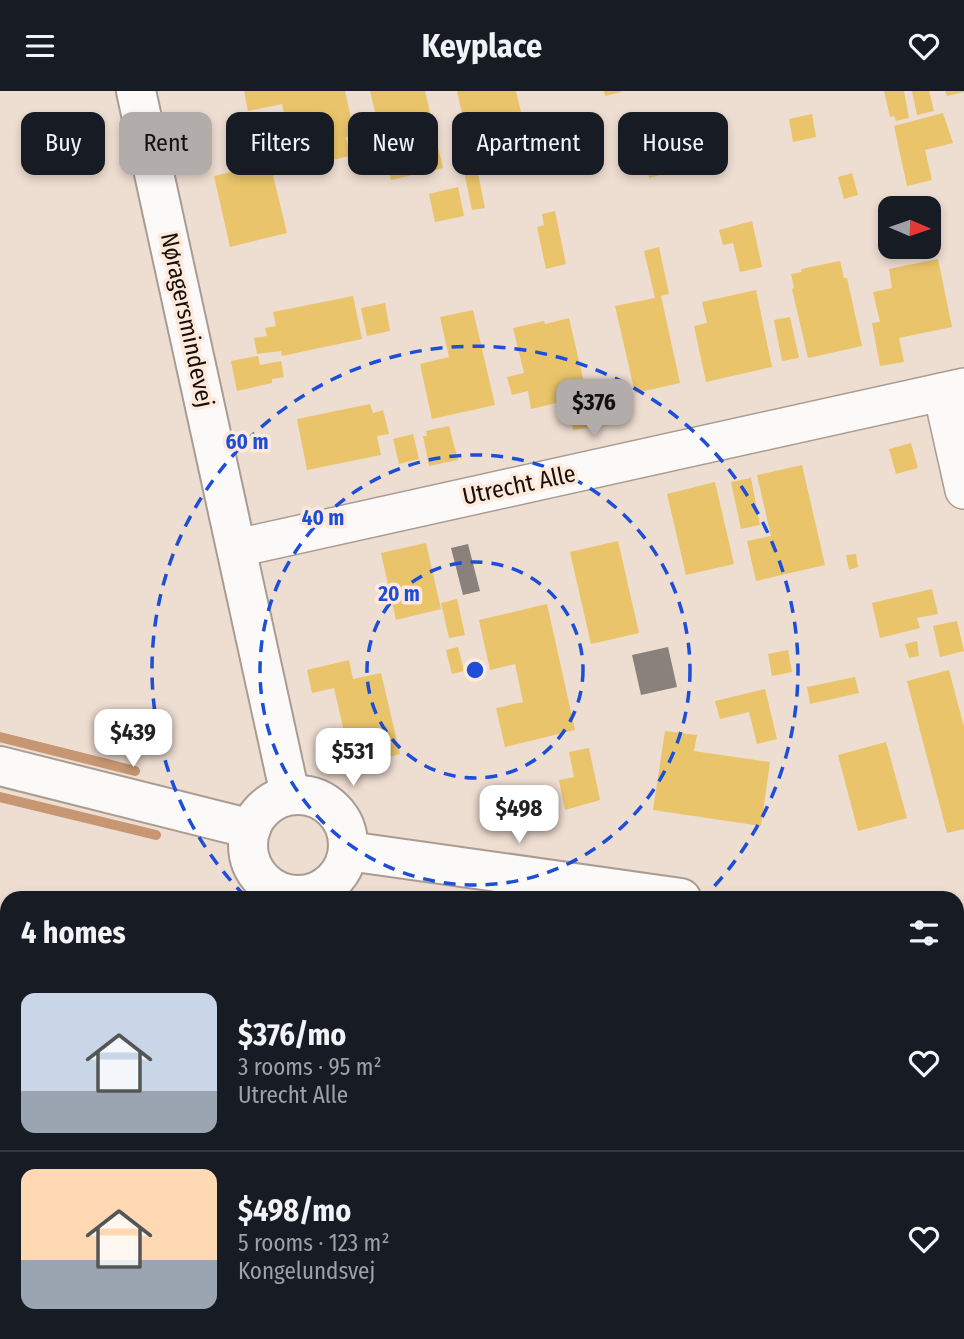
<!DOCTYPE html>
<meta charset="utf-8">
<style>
:root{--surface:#171b24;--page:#242831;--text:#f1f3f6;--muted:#9ea1a6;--line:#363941;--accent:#b2acaa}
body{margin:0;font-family:"Fira Sans Condensed",sans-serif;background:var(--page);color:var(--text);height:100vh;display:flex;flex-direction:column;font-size:26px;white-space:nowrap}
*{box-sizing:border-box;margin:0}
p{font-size:23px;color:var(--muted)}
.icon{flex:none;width:38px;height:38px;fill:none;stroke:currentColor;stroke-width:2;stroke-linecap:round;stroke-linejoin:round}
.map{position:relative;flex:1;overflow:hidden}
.drawer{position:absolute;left:0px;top:800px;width:964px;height:450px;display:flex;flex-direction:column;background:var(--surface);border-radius:21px 21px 0 0;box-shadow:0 4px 10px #0003}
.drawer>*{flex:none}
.top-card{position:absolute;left:21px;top:21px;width:922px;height:63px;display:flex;gap:14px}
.needle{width:46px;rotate:92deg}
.fabs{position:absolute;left:878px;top:105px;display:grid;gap:14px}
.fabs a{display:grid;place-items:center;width:63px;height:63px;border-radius:14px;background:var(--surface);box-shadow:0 4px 10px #0003;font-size:35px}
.price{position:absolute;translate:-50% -60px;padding:0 16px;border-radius:14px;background:#fff;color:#222;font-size:23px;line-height:46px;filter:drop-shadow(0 2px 4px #0008)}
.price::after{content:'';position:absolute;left:50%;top:42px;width:21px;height:16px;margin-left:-10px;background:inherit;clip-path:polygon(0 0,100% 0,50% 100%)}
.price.active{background:var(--accent);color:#111}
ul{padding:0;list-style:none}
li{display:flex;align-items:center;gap:21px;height:175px;padding:0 21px}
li+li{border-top:2px solid var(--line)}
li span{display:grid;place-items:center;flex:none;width:196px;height:140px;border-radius:14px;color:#555}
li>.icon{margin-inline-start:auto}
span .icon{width:84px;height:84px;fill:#fffc;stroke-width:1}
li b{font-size:30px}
h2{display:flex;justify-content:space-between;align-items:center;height:84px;padding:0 21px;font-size:30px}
.pill{padding:0 24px;border-radius:14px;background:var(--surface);box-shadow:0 4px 10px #0003;font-size:24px;line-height:63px}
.pill.active{background:var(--accent);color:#111}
header{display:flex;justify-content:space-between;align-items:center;height:91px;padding:0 21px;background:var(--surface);font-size:32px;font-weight:700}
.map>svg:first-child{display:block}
.built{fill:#f2d5c2}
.green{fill:#e8c1a6}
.homes{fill:#e9c46a}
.industry{fill:#8a817c}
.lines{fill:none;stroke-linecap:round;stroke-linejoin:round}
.stream{stroke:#c79672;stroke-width:10}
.minor-casing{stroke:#a99c93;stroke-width:40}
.tertiary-casing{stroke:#a99c93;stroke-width:42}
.minor{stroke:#fcfaf8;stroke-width:37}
.tertiary{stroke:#fcfaf8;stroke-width:38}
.ring{fill:none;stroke:#1d4ed8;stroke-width:3.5;stroke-dasharray:12 9}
.labels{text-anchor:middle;stroke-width:7;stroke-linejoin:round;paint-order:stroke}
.street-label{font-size:24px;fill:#190e07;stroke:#feeadd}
.centre{fill:#1d4ed8;stroke:#feeadd;stroke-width:3.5}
.ring-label{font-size:21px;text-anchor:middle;font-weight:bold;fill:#1d4ed8;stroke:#feeadd;stroke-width:7;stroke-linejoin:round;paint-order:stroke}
</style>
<header><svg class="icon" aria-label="menu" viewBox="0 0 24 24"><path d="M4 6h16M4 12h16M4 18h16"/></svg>Keyplace<svg class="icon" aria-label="heart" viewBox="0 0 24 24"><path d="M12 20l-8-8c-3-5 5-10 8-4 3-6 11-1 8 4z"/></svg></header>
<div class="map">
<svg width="964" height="1248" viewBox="0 0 964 1248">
<rect width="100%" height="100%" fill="#eeddd1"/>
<path class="built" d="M7,1216V1242H358L359,1248H0V1218Z"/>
<g class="green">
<path d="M957,1226L963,1248H926L924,1243L957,1242Z"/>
<path d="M685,1242H802L803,1248H681Z"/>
<path d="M435,1243V1242L554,1243H551L552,1248H436Z"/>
</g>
<g class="homes">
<path d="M244,0H345L353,36H350L352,45L346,46L350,65L328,70L322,43L331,41L328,26L287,37L282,13L248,20Z"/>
<path d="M370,0H425L443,77L391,89Z"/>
<path d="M457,0H516L527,46L470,58Z"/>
<path d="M604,0H621V1L605,5Z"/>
<path d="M884,0H904L909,27L896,30L894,25L890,26Z"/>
<path d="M912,0H929L934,20L917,24Z"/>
<path d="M945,0H964V1L947,5Z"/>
<path d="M943,22L953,52L925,59L932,89L907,95L894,35Z"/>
<path d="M812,23L816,46L793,51L789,28Z"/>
<path d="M660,48L668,82L649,87L641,52Z"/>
<path d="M270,72L287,142L230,156L214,85Z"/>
<path d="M476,73L485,117L472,119L463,76Z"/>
<path d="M852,82L858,104L844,108L838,86Z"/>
<path d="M458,96L464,125L435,131L429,103Z"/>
<path d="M555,120L566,173L546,178L537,136L544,134L542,123Z"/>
<path d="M752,130L762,176L740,181L733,152L723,154L719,139Z"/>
<path d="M659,156L669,203L661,205L680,292L635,302L615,215L655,207L644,160Z"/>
<path d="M938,168L952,236L899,247L904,271L880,275L872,232L880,231L873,201L892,197L889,178Z"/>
<path d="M840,170L844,187H847L862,255L808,267L792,198L794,197L791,183L802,181L801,178Z"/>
<path d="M756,199L772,276L706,291L694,235L707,232L702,211Z"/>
<path d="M353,205L362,248L282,265L281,260L257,263L254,247L267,245L265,237L276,235L273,221Z"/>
<path d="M385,212L390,240L367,245L361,217Z"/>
<path d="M473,219L495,314L432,328L420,273L449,266L440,226Z"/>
<path d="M790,226L799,267L782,270L774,229Z"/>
<path d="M569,227L587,305L531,318L528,300L512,304L507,286L524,282L513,237L544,230L545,233Z"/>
<path d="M258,265L260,274L281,270L284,286L272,288V292L237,300L231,270Z"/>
<path d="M620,305L626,331L611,334L605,308Z"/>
<path d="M594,307L599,335L573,339L568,311Z"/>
<path d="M370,313L373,322L383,319L389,343L377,345L381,364L307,379L297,328Z"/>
<path d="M449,335L458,369L429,375L423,345H427L426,340Z"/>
<path d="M413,343L419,368L399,373L393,348Z"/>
<path d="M911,352L918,377L896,383L889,358Z"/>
<path d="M802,374L825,474L756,490L747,450L771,445L757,384Z"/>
<path d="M751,387L760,434L741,438L731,391Z"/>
<path d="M715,391L734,473L686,484L667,403Z"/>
<path d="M618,450L639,542L591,553L570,461Z"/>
<path d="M426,452L441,518L396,529L381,462Z"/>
<path d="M856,463L858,476L849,479L846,464Z"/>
<path d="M932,498L938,523L917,527L920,537L880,547L872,512Z"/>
<path d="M457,508L465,544L449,547L441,512Z"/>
<path d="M547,513L575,639L505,656L496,617L523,611L515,573L490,579L479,529Z"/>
<path d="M957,530L964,560L940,566L933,535Z"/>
<path d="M917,550L919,565L909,567L905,553Z"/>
<path d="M458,556L464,580L452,583L446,559Z"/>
<path d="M788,559L792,581L772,585L768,563Z"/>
<path d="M349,569L353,588L381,582L400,663L352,675L334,597L312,602L307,579Z"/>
<path d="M949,579L964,636V738L947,742L907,590Z"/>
<path d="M855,586L859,602L810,613L807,596Z"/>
<path d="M765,598L777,648L757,653L749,621L720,628L715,610Z"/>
<path d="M665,640L697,644L694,660L770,671L761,735L653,719Z"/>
<path d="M886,651L907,727L858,740L838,664Z"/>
<path d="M589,657L600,709L565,719L559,689L574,686L569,661Z"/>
<path d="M205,800L232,806V807H204Z"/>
<path d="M964,1009V1039L958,1037L957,1033L958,1027L963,1026L959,1010Z"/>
</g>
<g class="industry">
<path d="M468,453L480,500L463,504L451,457Z"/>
<path d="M668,556L677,596L641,604L632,564Z"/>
<path d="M7,1233V1242H251V1248H0V1234Z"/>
</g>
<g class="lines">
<g class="stream">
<path d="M0,646L135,680"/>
<path d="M0,706L156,744"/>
</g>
<defs>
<g id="minor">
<path d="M942,301L964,399"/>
<path d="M237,457L964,296"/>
</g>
<g id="tertiary">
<path d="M136,0L290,704"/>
<path d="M0,675L251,738"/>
<circle cx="298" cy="754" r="50"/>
<path d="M348,760L681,807"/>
<path d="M957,847L964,848"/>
<path d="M408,1242L409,1248"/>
</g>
</defs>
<use href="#minor" class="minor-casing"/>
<use href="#tertiary" class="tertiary-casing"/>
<use href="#minor" class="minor"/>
<use href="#tertiary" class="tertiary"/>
</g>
<g class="ring">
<circle cx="475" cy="579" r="108"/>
<circle cx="475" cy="579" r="215"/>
<path d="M245 805A323 323 0 1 1 705 805"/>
</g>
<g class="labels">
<g class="street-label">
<text transform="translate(187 229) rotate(78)" y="8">Nøragersmindevej</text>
<text transform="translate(519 394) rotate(-12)" y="8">Utrecht Alle</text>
</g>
</g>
<circle cx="475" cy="579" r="10" class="centre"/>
<g class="ring-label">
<text x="247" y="358">60 m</text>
<text x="323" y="434">40 m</text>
<text x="399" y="510">20 m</text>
</g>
</svg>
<div class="fabs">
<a><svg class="needle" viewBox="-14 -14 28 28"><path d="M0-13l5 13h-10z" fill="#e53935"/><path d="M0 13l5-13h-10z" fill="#9ea1a6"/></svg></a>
</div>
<b class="price active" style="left:594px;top:348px">$376</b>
<b class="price" style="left:133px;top:678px">$439</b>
<b class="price" style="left:353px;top:697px">$531</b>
<b class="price" style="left:519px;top:754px">$498</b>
<div class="top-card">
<a class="pill">Buy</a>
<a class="pill active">Rent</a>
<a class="pill">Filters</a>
<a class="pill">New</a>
<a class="pill">Apartment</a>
<a class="pill">House</a>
</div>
<section class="drawer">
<h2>4 homes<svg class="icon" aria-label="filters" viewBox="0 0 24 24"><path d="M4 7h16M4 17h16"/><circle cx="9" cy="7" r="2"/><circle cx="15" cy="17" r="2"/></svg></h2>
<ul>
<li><span style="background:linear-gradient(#c9d6e8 70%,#9aa5b1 0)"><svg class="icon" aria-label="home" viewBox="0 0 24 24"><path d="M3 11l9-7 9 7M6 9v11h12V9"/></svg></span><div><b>$376/mo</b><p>3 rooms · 95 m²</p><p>Utrecht Alle</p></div><svg class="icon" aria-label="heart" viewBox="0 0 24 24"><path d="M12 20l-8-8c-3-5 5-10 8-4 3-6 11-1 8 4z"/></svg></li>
<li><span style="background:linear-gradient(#ffd9b3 65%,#9aa5b1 0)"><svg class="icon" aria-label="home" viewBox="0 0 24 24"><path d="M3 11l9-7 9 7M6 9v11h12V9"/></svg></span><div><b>$498/mo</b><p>5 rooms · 123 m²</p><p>Kongelundsvej</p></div><svg class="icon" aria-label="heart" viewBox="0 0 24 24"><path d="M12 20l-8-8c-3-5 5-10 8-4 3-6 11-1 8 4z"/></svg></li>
</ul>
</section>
</div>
